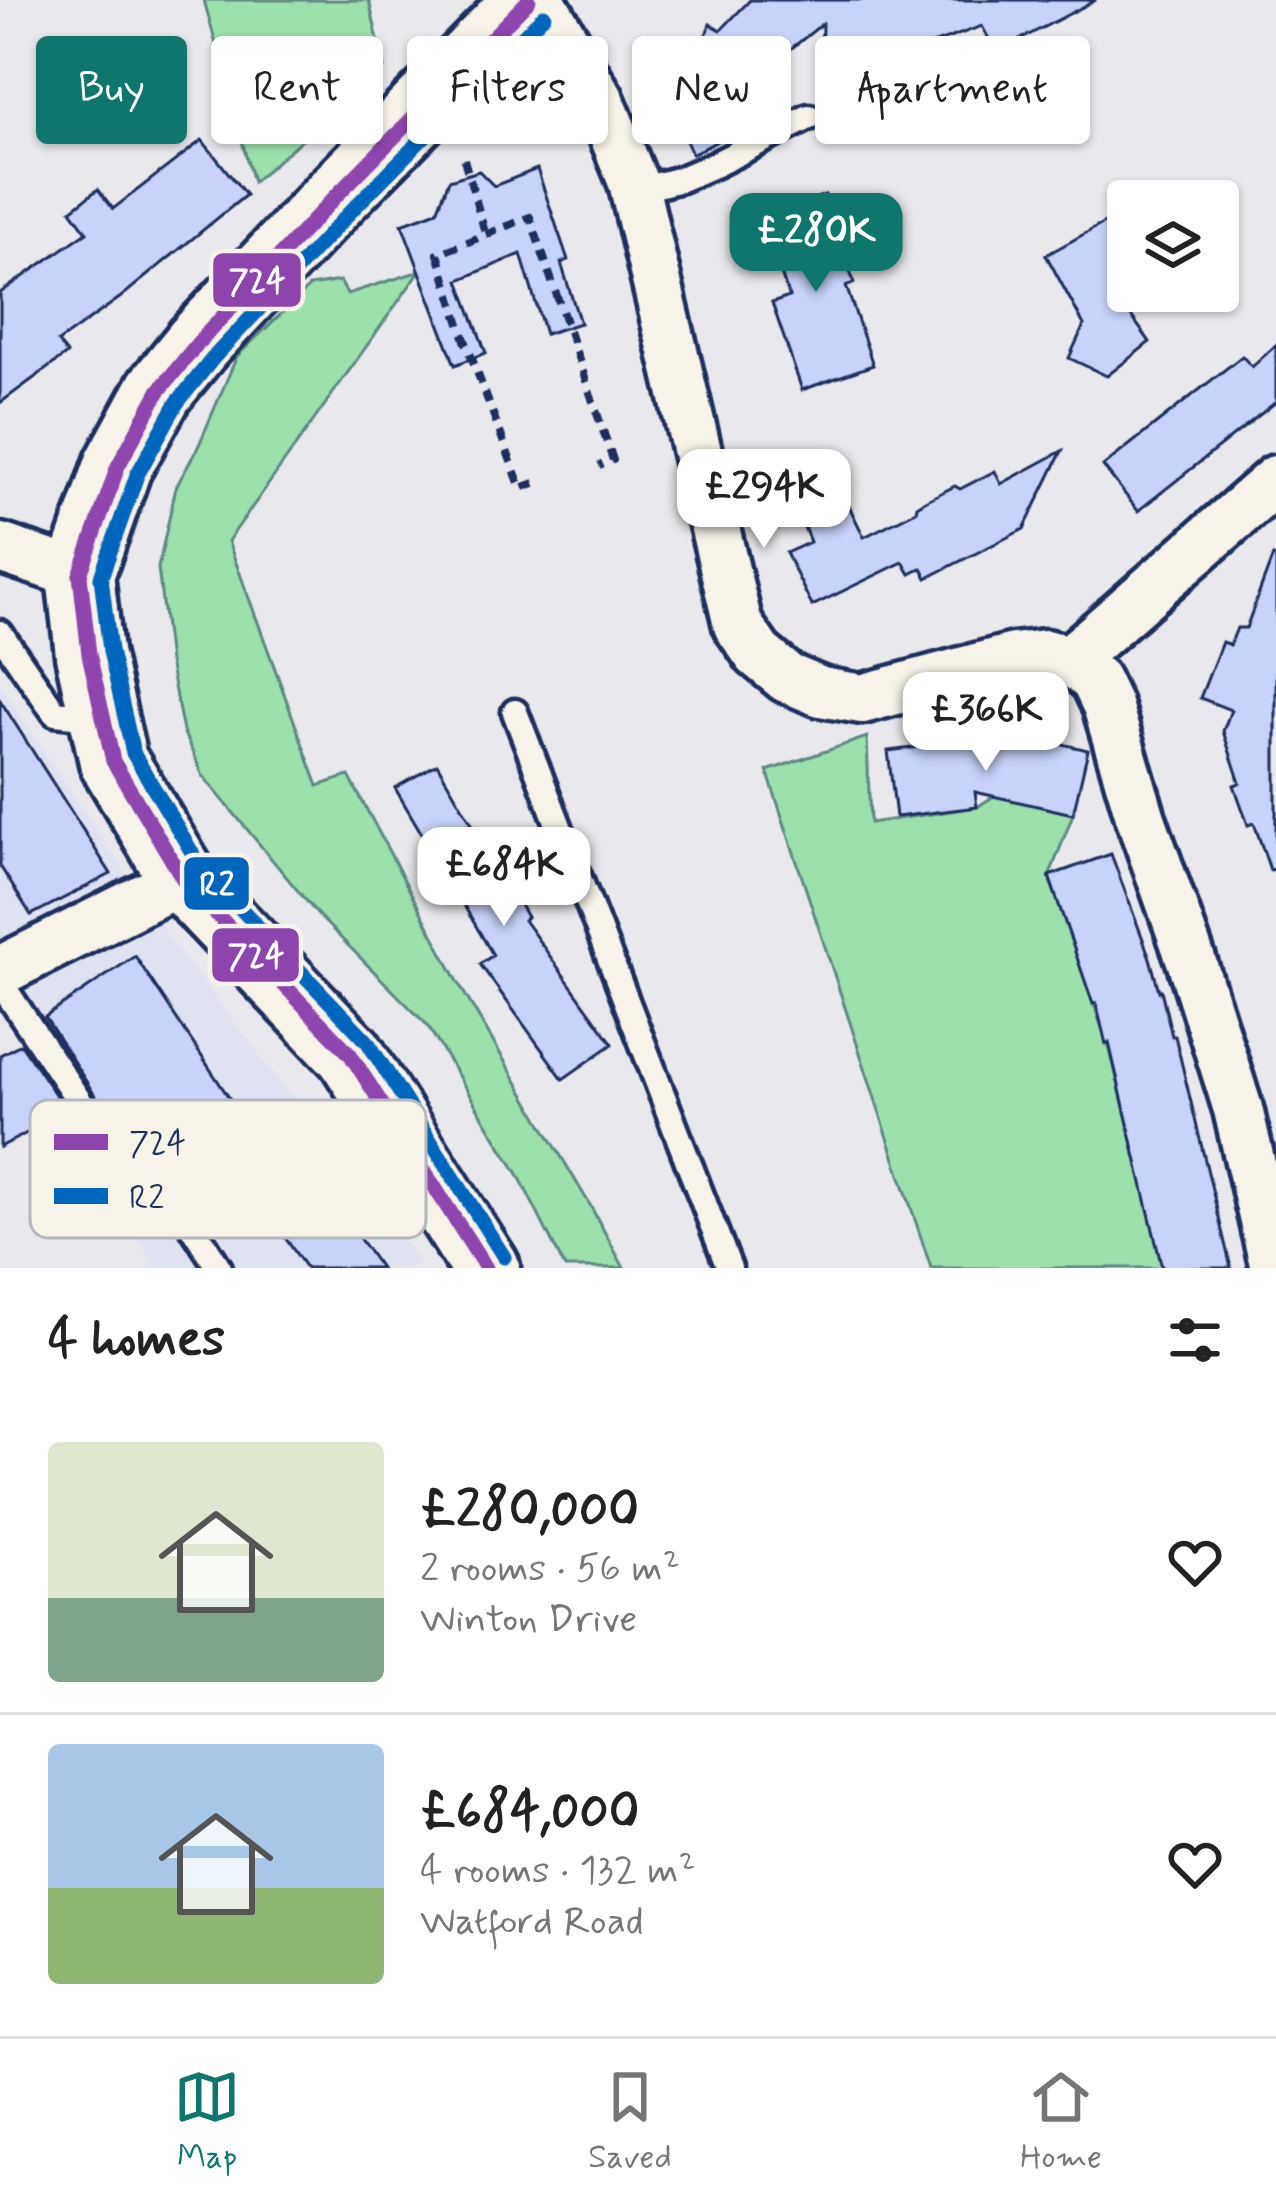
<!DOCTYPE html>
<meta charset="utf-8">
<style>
:root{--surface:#fff;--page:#f2f2f2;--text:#222;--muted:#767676;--line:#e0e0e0;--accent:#0f766e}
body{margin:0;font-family:Mynerve,sans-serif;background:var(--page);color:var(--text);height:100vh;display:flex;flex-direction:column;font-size:45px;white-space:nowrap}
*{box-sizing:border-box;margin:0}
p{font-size:39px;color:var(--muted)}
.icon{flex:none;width:66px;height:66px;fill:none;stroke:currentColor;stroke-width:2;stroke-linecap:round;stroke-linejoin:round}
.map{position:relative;height:1268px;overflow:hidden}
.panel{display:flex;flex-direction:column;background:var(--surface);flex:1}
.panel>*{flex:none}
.guide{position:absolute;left:36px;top:36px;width:1206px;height:108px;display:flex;gap:24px}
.fabs{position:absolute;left:1107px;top:180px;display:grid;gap:24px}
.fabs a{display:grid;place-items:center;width:132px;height:132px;border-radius:12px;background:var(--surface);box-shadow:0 3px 9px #0004;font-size:60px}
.price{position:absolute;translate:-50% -102px;padding:0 27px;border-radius:24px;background:#fff;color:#222;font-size:39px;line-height:78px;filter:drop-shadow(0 3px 6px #0008)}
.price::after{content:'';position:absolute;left:50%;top:72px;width:36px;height:27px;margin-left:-18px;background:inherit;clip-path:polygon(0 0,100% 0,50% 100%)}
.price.active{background:var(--accent);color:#fff}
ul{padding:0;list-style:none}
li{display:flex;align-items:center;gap:36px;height:300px;padding:0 48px}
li+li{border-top:3px solid var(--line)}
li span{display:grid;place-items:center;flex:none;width:336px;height:240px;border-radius:12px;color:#555}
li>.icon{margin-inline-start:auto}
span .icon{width:144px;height:144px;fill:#fffc;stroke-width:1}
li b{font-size:51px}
h2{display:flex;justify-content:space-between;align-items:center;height:144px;padding:0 48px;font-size:51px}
.pill{padding:0 42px;border-radius:12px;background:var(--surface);box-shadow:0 3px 9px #0004;font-size:42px;line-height:108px}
.pill.active{background:var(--accent);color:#fff}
.dock{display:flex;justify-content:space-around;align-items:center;height:168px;border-top:3px solid var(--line);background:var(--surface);font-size:33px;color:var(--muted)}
.dock a{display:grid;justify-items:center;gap:6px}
.dock .active{color:var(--accent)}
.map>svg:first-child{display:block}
.built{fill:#dfe2f1}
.green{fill:#9ce0ac;stroke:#5c8885;stroke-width:3}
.building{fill:#c7d3fa;stroke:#1b2f5e;stroke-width:3}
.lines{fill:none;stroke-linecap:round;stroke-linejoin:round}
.lane-casing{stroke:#1b2f5e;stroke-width:33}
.street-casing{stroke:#1b2f5e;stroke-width:57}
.primary-casing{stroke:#1b2f5e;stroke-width:75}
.path{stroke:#1b2f5e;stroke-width:8;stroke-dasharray:12 9;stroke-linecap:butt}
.lane{stroke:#f7f3e8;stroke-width:24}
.street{stroke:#f7f3e8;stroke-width:48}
.primary{stroke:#f7f3e8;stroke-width:66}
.bus-1-casing{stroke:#f7f3e8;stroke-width:24}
.bus-2-casing{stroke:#f7f3e8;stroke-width:24}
.bus-1{stroke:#8e44ad;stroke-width:15}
.bus-2{stroke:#0065bd;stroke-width:15}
.key{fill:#f7f3e8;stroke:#b5b8bf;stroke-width:3}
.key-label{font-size:33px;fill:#1b2f5e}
.line-badge{stroke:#f7f3e8;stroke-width:4.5}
.badge-label{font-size:33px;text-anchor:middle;font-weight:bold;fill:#fff}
</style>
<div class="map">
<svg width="1276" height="1268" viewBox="0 0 1276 1268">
<rect width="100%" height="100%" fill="#e9e9ed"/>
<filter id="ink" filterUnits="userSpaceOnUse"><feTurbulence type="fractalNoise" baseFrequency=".00833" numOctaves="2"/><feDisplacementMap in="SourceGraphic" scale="24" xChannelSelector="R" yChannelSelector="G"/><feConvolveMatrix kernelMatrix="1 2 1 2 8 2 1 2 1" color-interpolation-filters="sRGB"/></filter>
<g filter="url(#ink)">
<path class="built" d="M0,684L167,935L419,1262L408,1268H155L0,1007Z"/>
<g class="green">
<path d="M204,0H369L384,68L253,182Z"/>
<path d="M420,271L228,541L318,786L349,776L463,991L590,1205L624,1268H565L518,1174L427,1025L317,914L203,776L183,731L169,662L158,568L176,487L198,447L237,356L310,286L340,281L347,294Z"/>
<path d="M867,737L870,823L977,807L994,796L1073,814L1049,877L1110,1050L1163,1268H931L767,771Z"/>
</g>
<g class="building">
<path d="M750,0H1096L996,52L982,26L864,69L821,65L822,24L759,74L751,84L745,105L747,126L692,154L678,123L687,118L685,70H693L710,24L721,30Z"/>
<path d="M202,140L246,195L121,297L58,342L67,354L0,403V293L87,232L71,210L98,189L113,209Z"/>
<path d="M537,169L568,260L561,263L580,323L545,334L521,254L459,280L486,353L455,365L402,224L437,211L449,180L479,171L494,186Z"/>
<path d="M825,195L854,283L846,286L873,365L802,390L772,303L789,297L762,218Z"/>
<path d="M1128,210V291H1139L1129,313L1150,342L1107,376L1069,358L1084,325L1046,255Z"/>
<path d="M1276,345V402L1138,511L1103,466L1242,356L1252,367Z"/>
<path d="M1062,451L1024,529L927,578L922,568L910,574L903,562L812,606L786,553L810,542L804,527L849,506L864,537L916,511L917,506L925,501L955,486L960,489L995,471L1001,484Z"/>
<path d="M1273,556L1276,557V869L1270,870L1254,823L1248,825L1234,785L1240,783L1223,731L1231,710L1200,698L1222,642L1230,645L1237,628H1246Z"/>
<path d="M0,700L111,874L31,915L0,866Z"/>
<path d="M1021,734L1088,750L1073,814L975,792L977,807L896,817L888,751Z"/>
<path d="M437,764L527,917L524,920L613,1044L563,1079L480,964L493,955L395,788Z"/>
<path d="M1111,854L1150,958L1159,991L1161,990L1172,1036H1175L1231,1268H1162L1109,1043L1106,1044L1096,1003L1093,1004L1049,876Z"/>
<path d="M135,956L244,1120L262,1107L324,1195L328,1193L380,1268H306L273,1220L268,1223L201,1126L152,1159L132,1130L124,1135L96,1097L45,1017Z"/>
<path d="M21,1044L67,1112L0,1147V1055Z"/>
</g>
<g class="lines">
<defs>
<g id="lane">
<path d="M635,191L681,179L716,164L809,117"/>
<path d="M0,633L55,713L101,718"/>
<path d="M515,712L729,1268"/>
<path d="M0,982L119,1161L165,1184L219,1268"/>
</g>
<g id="street">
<path d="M540,0L599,99L633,182L738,625L758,654L787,678L821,692L862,699L1014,658L1045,654L1070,660L1095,680L1107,705L1141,819L1191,960L1238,1109L1275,1268"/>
<path d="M0,548L80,575"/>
<path d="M1070,660L1276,480"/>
<path d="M0,971L183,879"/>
</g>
<path id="primary" d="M486,1268L350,1054L183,879L113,761L89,654L80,575L118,466L159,391L198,343L337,195L529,0"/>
</defs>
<use href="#lane" class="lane-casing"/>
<use href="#street" class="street-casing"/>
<use href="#primary" class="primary-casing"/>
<g class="path">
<path d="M464,159L486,236"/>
<path d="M535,483L521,488L465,340L438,254L530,217L613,460L599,466"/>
</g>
<use href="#lane" class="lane"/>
<use href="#street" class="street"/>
<use href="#primary" class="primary"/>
<defs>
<path id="bus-1" d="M486,1268L350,1054L183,879L113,761L89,654L80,575L118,466L159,391L198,343L337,195L529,0"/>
<path id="bus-2" d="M504,1257L367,1041L200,866L133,753L110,651L101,577L137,475L177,403L214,357L352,210L544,15"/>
</defs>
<use href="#bus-1" class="bus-1-casing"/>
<use href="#bus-2" class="bus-2-casing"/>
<use href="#bus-1" class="bus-1"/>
<use href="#bus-2" class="bus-2"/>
</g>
</g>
<rect x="30" y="1100" width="396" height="138" rx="18" class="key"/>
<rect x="54" y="1134" width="54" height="16" fill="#8e44ad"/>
<rect x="54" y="1188" width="54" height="16" fill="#0065bd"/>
<g class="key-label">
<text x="129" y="1154">724</text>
<text x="129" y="1208">R2</text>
</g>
<g class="line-badge">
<rect x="211" y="251" width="92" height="58" rx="12" fill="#8e44ad"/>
<rect x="182" y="855" width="69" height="57" rx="12" fill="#0065bd"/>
<rect x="210" y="926" width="91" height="58" rx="12" fill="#8e44ad"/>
</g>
<g class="badge-label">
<text x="257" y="292">724</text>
<text x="217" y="895">R2</text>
<text x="256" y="967">724</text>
</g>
</svg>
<div class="fabs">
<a><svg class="icon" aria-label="layers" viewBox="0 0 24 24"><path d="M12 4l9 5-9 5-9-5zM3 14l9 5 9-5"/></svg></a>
</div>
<b class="price active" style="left:816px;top:295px">£280K</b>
<b class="price" style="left:764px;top:551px">£294K</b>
<b class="price" style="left:986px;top:774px">£366K</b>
<b class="price" style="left:504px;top:929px">£684K</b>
<div class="guide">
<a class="pill active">Buy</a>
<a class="pill">Rent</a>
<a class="pill">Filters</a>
<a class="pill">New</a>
<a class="pill">Apartment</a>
</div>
</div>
<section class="panel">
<h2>4 homes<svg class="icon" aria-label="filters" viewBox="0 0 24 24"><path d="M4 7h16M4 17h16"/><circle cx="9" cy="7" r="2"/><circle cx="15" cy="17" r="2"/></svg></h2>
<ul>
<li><span style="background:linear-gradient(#dfe7d0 65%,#7fa58c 0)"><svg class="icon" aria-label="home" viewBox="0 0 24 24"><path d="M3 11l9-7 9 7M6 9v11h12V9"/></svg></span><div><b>£280,000</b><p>2 rooms · 56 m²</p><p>Winton Drive</p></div><svg class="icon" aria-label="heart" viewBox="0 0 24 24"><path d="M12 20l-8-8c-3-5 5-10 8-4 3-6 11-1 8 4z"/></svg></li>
<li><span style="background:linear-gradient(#a9c7e8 60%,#8fb573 0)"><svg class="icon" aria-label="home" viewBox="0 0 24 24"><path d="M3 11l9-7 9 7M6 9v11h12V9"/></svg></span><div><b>£684,000</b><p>4 rooms · 132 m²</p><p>Watford Road</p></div><svg class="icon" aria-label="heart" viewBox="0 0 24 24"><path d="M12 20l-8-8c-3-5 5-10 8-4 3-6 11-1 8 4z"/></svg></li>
</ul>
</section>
<nav class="dock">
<a class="active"><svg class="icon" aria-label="map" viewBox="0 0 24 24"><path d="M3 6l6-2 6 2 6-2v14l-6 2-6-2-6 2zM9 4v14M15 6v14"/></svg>Map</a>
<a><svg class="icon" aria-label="saved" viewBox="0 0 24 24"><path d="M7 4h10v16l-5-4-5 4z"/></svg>Saved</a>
<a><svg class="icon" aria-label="home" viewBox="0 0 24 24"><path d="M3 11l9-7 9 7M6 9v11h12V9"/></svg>Home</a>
</nav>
